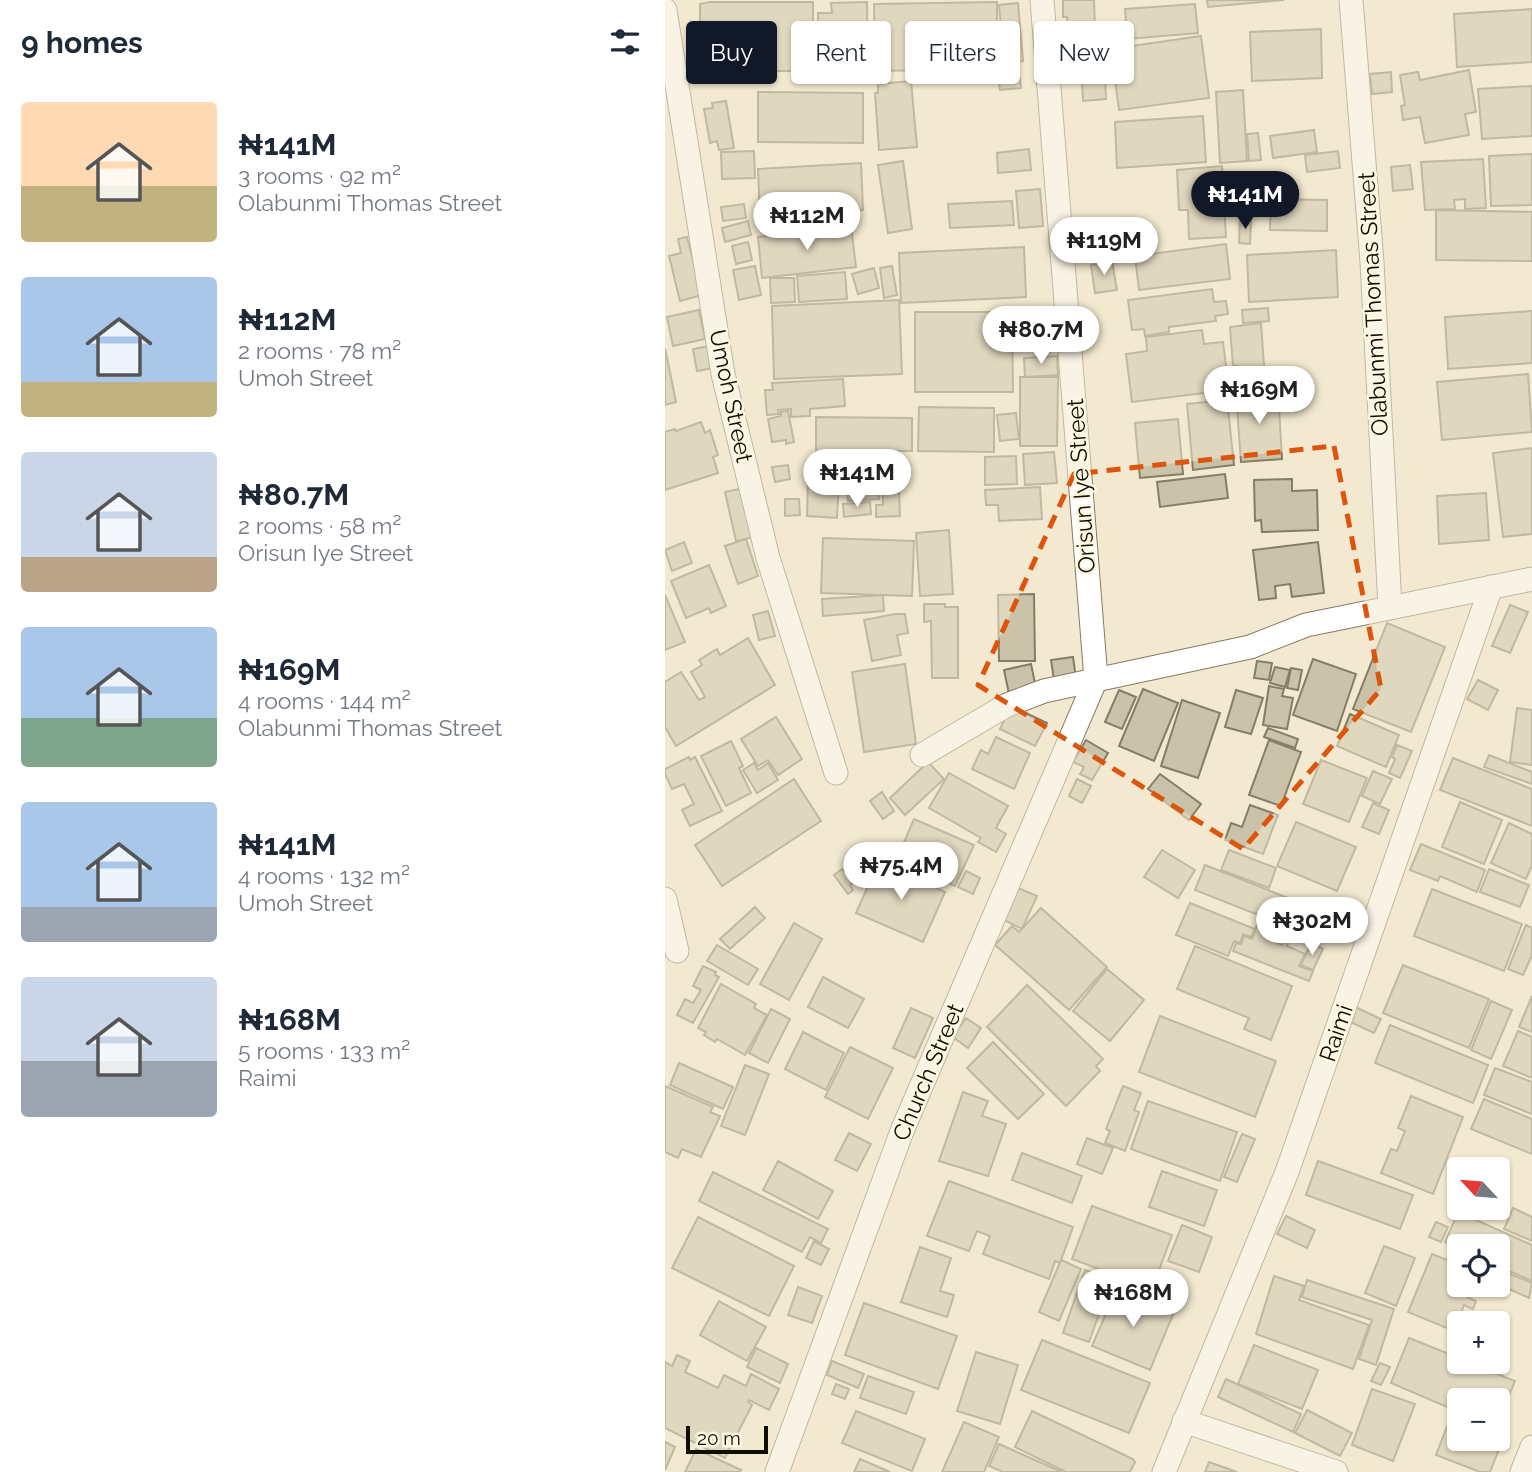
<!DOCTYPE html>
<meta charset="utf-8">
<style>
:root{--surface:#fff;--page:#f6f6f7;--text:#1f2937;--muted:#747a83;--accent:#111827}
body{margin:0;font-family:Raleway,sans-serif;background:var(--page);color:var(--text);height:100vh;display:flex;flex-direction:column;font-size:26px;white-space:nowrap}
*{box-sizing:border-box;margin:0}
p{font-size:23px;color:var(--muted)}
.icon{flex:none;width:38px;height:38px;fill:none;stroke:currentColor;stroke-width:2;stroke-linecap:round;stroke-linejoin:round}
.map{position:relative;flex:1;overflow:hidden}
.side{display:flex;flex-direction:column;background:var(--surface);width:665px}
.side>*{flex:none}
.top-card{position:absolute;left:21px;top:21px;width:665px;height:63px;display:flex;gap:14px}
.needle{width:46px;rotate:296deg}
.tools{position:absolute;left:782px;top:1157px;display:grid;gap:14px}
.tools a{display:grid;place-items:center;width:63px;height:63px;border-radius:7px;background:var(--surface);box-shadow:0 2px 5px #0004;font-size:35px}
.scale{position:absolute;left:21px;bottom:18px;width:82px;box-sizing:border-box;padding-left:7px;border:4px solid #100d05;border-top:0;font-size:19px;line-height:24px;white-space:nowrap;color:#100d05;-webkit-text-stroke:5px #fef7e2;paint-order:stroke}
.price{position:absolute;translate:-50% -60px;padding:0 16px;border-radius:24px;background:#fff;color:#222;font-size:23px;line-height:46px;filter:drop-shadow(0 2px 4px #0008)}
.price::after{content:'';position:absolute;left:50%;top:42px;width:21px;height:16px;margin-left:-10px;background:inherit;clip-path:polygon(0 0,100% 0,50% 100%)}
.price.current{background:var(--accent);color:#fff}
ul{padding:0;list-style:none}
li{display:flex;align-items:center;gap:21px;height:175px;padding:0 21px}
li span{display:grid;place-items:center;flex:none;width:196px;height:140px;border-radius:7px;color:#555}
li>.icon{margin-inline-start:auto}
span .icon{width:84px;height:84px;fill:#fffc;stroke-width:1}
li b{font-size:30px}
h2{display:flex;justify-content:space-between;align-items:center;height:84px;padding:0 21px;font-size:30px}
.chip{padding:0 24px;border-radius:7px;background:var(--surface);box-shadow:0 2px 5px #0004;font-size:24px;line-height:63px}
.chip.current{background:var(--accent);color:#fff}
main{display:flex;flex:1;min-height:0}
.map>svg:first-child{display:block}
.building{fill:#cbc2aa;stroke:#857d66;stroke-width:2}
.lines{fill:none;stroke-linecap:round;stroke-linejoin:round}
.minor-casing{stroke:#847b65;stroke-width:25}
.minor{stroke:#fff;stroke-width:23}
.marked{fill:none;stroke:#dd550c;stroke-width:5;stroke-dasharray:14 9;stroke-linejoin:round}
.labels{text-anchor:middle;stroke-width:5;stroke-linejoin:round;paint-order:stroke}
.street-label{font-size:23px;fill:#100d05;stroke:#fef7e2}
</style>
<main>
<section class="side">
<h2>9 homes<svg class="icon" aria-label="filters" viewBox="0 0 24 24"><path d="M4 7h16M4 17h16"/><circle cx="9" cy="7" r="2"/><circle cx="15" cy="17" r="2"/></svg></h2>
<ul>
<li><span style="background:linear-gradient(#ffd9b3 60%,#c2b280 0)"><svg class="icon" aria-label="home" viewBox="0 0 24 24"><path d="M3 11l9-7 9 7M6 9v11h12V9"/></svg></span><div><b>₦141M</b><p>3 rooms · 92 m²</p><p>Olabunmi Thomas Street</p></div></li>
<li><span style="background:linear-gradient(#a9c7e8 75%,#c2b280 0)"><svg class="icon" aria-label="home" viewBox="0 0 24 24"><path d="M3 11l9-7 9 7M6 9v11h12V9"/></svg></span><div><b>₦112M</b><p>2 rooms · 78 m²</p><p>Umoh Street</p></div></li>
<li><span style="background:linear-gradient(#c9d6e8 75%,#b9a48a 0)"><svg class="icon" aria-label="home" viewBox="0 0 24 24"><path d="M3 11l9-7 9 7M6 9v11h12V9"/></svg></span><div><b>₦80.7M</b><p>2 rooms · 58 m²</p><p>Orisun Iye Street</p></div></li>
<li><span style="background:linear-gradient(#a9c7e8 65%,#7fa58c 0)"><svg class="icon" aria-label="home" viewBox="0 0 24 24"><path d="M3 11l9-7 9 7M6 9v11h12V9"/></svg></span><div><b>₦169M</b><p>4 rooms · 144 m²</p><p>Olabunmi Thomas Street</p></div></li>
<li><span style="background:linear-gradient(#a9c7e8 75%,#9aa5b1 0)"><svg class="icon" aria-label="home" viewBox="0 0 24 24"><path d="M3 11l9-7 9 7M6 9v11h12V9"/></svg></span><div><b>₦141M</b><p>4 rooms · 132 m²</p><p>Umoh Street</p></div></li>
<li><span style="background:linear-gradient(#c9d6e8 60%,#9aa5b1 0)"><svg class="icon" aria-label="home" viewBox="0 0 24 24"><path d="M3 11l9-7 9 7M6 9v11h12V9"/></svg></span><div><b>₦168M</b><p>5 rooms · 133 m²</p><p>Raimi</p></div></li>
</ul>
</section>
<div class="map">
<svg width="867" height="1472" viewBox="0 0 867 1472">
<rect width="100%" height="100%" fill="#f3e9d0"/>
<g class="building">
<path d="M398,0H429L431,55L404,56L402,17H398Z"/>
<path d="M542,0H619L543,7Z"/>
<path d="M45,2H148V71H43V48H26V26L35,25V4Z"/>
<path d="M202,2L203,74L166,75V73H155V41H166V30H153V13H167L166,3Z"/>
<path d="M332,2V69L210,71L209,4Z"/>
<path d="M353,3L358,61L339,63L334,5Z"/>
<path d="M530,4L533,33L462,39L460,9Z"/>
<path d="M867,9V62L792,67L789,14Z"/>
<path d="M656,29L657,78L587,81L585,32Z"/>
<path d="M536,36L544,98L454,110L446,49Z"/>
<path d="M439,58L441,99L418,101L416,60Z"/>
<path d="M804,70L811,112L800,114L804,135L760,143L755,117L738,120L736,106L740,105L735,75L753,72L755,80Z"/>
<path d="M354,72L356,88L335,90L333,74Z"/>
<path d="M726,72L727,92L707,94L705,74Z"/>
<path d="M246,81L252,147L214,150L210,93H213V84Z"/>
<path d="M867,86V136L817,139L813,89Z"/>
<path d="M578,90L582,161L555,163L551,92Z"/>
<path d="M93,92L198,93V143L93,142Z"/>
<path d="M61,101L69,148L54,150L52,141L45,143L39,109L48,108L47,103Z"/>
<path d="M538,116L541,162L452,168L450,122Z"/>
<path d="M649,130L652,152L608,158L605,136Z"/>
<path d="M593,133L596,160L584,161L582,134Z"/>
<path d="M364,149L366,170L333,173L332,153Z"/>
<path d="M89,151L90,178L57,179L56,152Z"/>
<path d="M673,151L675,168L642,172L640,155Z"/>
<path d="M867,154V205L826,206L824,156Z"/>
<path d="M818,159L821,208L800,209V199L789,200L790,209L760,210L756,162Z"/>
<path d="M238,161L247,229L223,233L213,165Z"/>
<path d="M196,163L198,210L95,216L93,169Z"/>
<path d="M745,165L748,189L728,191L726,167Z"/>
<path d="M557,166L561,237L524,239L523,210H514L512,170Z"/>
<path d="M375,189L378,226L354,228L351,191Z"/>
<path d="M606,199L662,200V231L605,230Z"/>
<path d="M347,201L349,225L285,228L283,204Z"/>
<path d="M79,204L81,218L58,221L56,207Z"/>
<path d="M771,210L867,212V261L771,260Z"/>
<path d="M575,218H586L585,244L574,243Z"/>
<path d="M83,221L86,235L60,242L57,228Z"/>
<path d="M186,226L191,267L97,278L93,237Z"/>
<path d="M22,237L37,295L15,301L4,256L16,253L13,239Z"/>
<path d="M83,242L87,260L71,264L67,246Z"/>
<path d="M561,244L565,279L474,290L470,256Z"/>
<path d="M359,247L361,297L236,303L234,253Z"/>
<path d="M671,250L673,297L584,302L582,255Z"/>
<path d="M447,261L452,290L430,293L426,265Z"/>
<path d="M90,266L96,295L74,300L68,270Z"/>
<path d="M227,266L232,295L219,298L215,268Z"/>
<path d="M209,268L214,288L193,294L187,274Z"/>
<path d="M180,272L182,299L134,302L132,276Z"/>
<path d="M105,278H129L130,302L106,303Z"/>
<path d="M547,289L549,302L561,301L563,314L550,316L551,321L504,327V332L480,336L479,329L467,330L463,300Z"/>
<path d="M234,300L237,374L109,379L107,306Z"/>
<path d="M603,308L604,321L578,323L577,310Z"/>
<path d="M34,310L40,339L8,346L2,317Z"/>
<path d="M867,311V363L783,369L780,317Z"/>
<path d="M250,312H347L348,392H250Z"/>
<path d="M596,323L600,379L569,380L568,374H573L572,366H568L565,327Z"/>
<path d="M537,330L539,344L558,342L564,390L467,402L461,354L482,351L481,337Z"/>
<path d="M45,346L49,368L32,371L28,349Z"/>
<path d="M0,348L11,402L0,405Z"/>
<path d="M392,356L393,375L360,377L359,358Z"/>
<path d="M863,374L867,432L777,440L772,382Z"/>
<path d="M355,377H393L392,446H355Z"/>
<path d="M178,379L180,406L145,409V416L126,417V409L113,410L114,414L102,415L100,390H108L107,383Z"/>
<path d="M613,390L617,459L576,462L571,394Z"/>
<path d="M562,400L569,465L528,470L522,404Z"/>
<path d="M254,407L329,408V452L253,451Z"/>
<path d="M123,411L129,442L121,444V440L107,442L103,419L116,416V412Z"/>
<path d="M351,413L354,439L335,441L332,415Z"/>
<path d="M151,417L247,418V451H151Z"/>
<path d="M513,419L518,474L475,478L470,423Z"/>
<path d="M36,422L40,433L45,430L53,455L48,457L53,473L0,490V432L10,429L11,431Z"/>
<path d="M867,448V534L838,537L828,453Z"/>
<path d="M389,452L392,483L360,485L358,454Z"/>
<path d="M351,456L352,484L320,485V457Z"/>
<path d="M212,458L214,499L183,501L180,460Z"/>
<path d="M123,465L125,479L110,482L107,467Z"/>
<path d="M233,465L235,516L211,517V505H218L217,466Z"/>
<path d="M560,474L563,498L495,507L492,482Z"/>
<path d="M627,479V491L652,490L653,530L597,532L596,520L590,521L589,480Z"/>
<path d="M143,480L174,481L172,518L142,516Z"/>
<path d="M375,487L377,519L334,521L333,505H321L320,490Z"/>
<path d="M79,488L89,537L71,541L60,492Z"/>
<path d="M821,493L824,540L774,544L772,496Z"/>
<path d="M120,499H134L135,515L120,516Z"/>
<path d="M205,502L206,514L179,517L178,504Z"/>
<path d="M284,530L288,594L255,596L251,533Z"/>
<path d="M158,538L249,541L247,596L156,593Z"/>
<path d="M81,539L93,576L73,584L60,546Z"/>
<path d="M19,542L27,563L7,571L0,550Z"/>
<path d="M653,542L659,593L627,597L625,584L610,586L611,598L594,600L588,550Z"/>
<path d="M44,565L61,606L46,613L44,608L21,618L6,581Z"/>
<path d="M369,594L370,661H334L333,595Z"/>
<path d="M0,595L20,642L0,650Z"/>
<path d="M218,595L219,611L158,616L157,599Z"/>
<path d="M259,604H280V607H293V678H267L266,621L259,622Z"/>
<path d="M845,605L863,612L845,653L827,646Z"/>
<path d="M103,611L110,636L94,640L88,615Z"/>
<path d="M230,614H240L243,633L232,635L236,655L207,661L199,620Z"/>
<path d="M722,623L780,647L746,732L688,709Z"/>
<path d="M83,638L110,685L11,746L0,727V682L16,672L34,700L40,697L26,672L37,665L34,660L52,649L55,655Z"/>
<path d="M408,657L411,678L389,680L386,660Z"/>
<path d="M648,659L691,674L672,731L628,715Z"/>
<path d="M592,661L607,663L604,680L589,678Z"/>
<path d="M240,664L251,744L199,752L187,672Z"/>
<path d="M366,664L371,688L344,694L339,670Z"/>
<path d="M610,667L625,670L620,687L605,683Z"/>
<path d="M626,668L637,670L633,690L622,688Z"/>
<path d="M813,680L833,690L823,710L802,699Z"/>
<path d="M604,686L619,689L617,696L628,698L622,729L598,725Z"/>
<path d="M478,689L513,703L489,761L454,746Z"/>
<path d="M454,690L471,697L457,729L440,722Z"/>
<path d="M571,690L598,698L586,734L560,727Z"/>
<path d="M517,700L555,713L533,778L496,766Z"/>
<path d="M346,706L382,723L370,746L335,729Z"/>
<path d="M852,708L867,710V765L845,762Z"/>
<path d="M685,714L734,735L721,767L672,746Z"/>
<path d="M111,717L137,759L113,775L103,760L93,766L76,739Z"/>
<path d="M603,728L633,739L630,748L599,737Z"/>
<path d="M331,737L365,753L349,789L307,769L316,750L323,754Z"/>
<path d="M421,740L443,753L427,780L415,774L419,767L408,762Z"/>
<path d="M604,740L636,752L616,806L584,795Z"/>
<path d="M66,741L78,766L74,768L86,793L61,806L36,756Z"/>
<path d="M732,745L747,751L735,778L724,773L730,759L727,757Z"/>
<path d="M824,755L867,772V784L819,767Z"/>
<path d="M24,757L25,760L30,757L57,811L25,826L17,810L29,804L19,784L7,789L0,774V769Z"/>
<path d="M788,758L867,789V826L775,790Z"/>
<path d="M656,760L702,778L684,822L638,804Z"/>
<path d="M263,762L279,779L240,815L225,798Z"/>
<path d="M89,763L93,770L103,763L113,780L92,793L78,770Z"/>
<path d="M708,771L727,779L715,804L697,796Z"/>
<path d="M284,773L343,806L331,828L341,834L331,852L313,842L316,838L264,808Z"/>
<path d="M495,774L536,804L524,820L483,789Z"/>
<path d="M129,779L156,821L57,886L30,845Z"/>
<path d="M412,779L426,786L417,803L404,796Z"/>
<path d="M217,792L229,811L218,819L205,801Z"/>
<path d="M795,802L837,820L819,864L777,847Z"/>
<path d="M708,803L724,810L714,834L697,827Z"/>
<path d="M585,805L613,815L598,854L560,840L566,823L577,827Z"/>
<path d="M249,819L309,845L290,886L231,861Z"/>
<path d="M631,822L691,847L672,891L612,866Z"/>
<path d="M844,823L867,834V865L861,879L826,863Z"/>
<path d="M756,844L820,870L812,892L775,876L773,881L745,870Z"/>
<path d="M497,850L530,870L513,898L479,877Z"/>
<path d="M564,850L611,868L604,888L556,870Z"/>
<path d="M195,859L204,870L185,885L188,890L183,894L169,875L177,869L179,871Z"/>
<path d="M214,862L280,892L258,942L191,913Z"/>
<path d="M540,865L643,906L634,931L530,890Z"/>
<path d="M824,869L864,885L855,907L815,892Z"/>
<path d="M301,871L315,878L308,894L293,887Z"/>
<path d="M353,888L372,896L357,929L339,920Z"/>
<path d="M767,889L857,924L839,971L749,936Z"/>
<path d="M525,903L590,929L586,937L578,934L575,943L569,941L563,956L511,935Z"/>
<path d="M90,907L100,918L65,949L55,939Z"/>
<path d="M376,908L442,967L404,1010L330,945L347,926L354,932Z"/>
<path d="M129,923L157,939L124,1000L95,984Z"/>
<path d="M592,925L614,934L610,942L617,945L621,935L625,937L622,946L640,954L634,966L648,971L644,981L568,951L571,943L576,944L579,936L587,939Z"/>
<path d="M861,925L867,928V955L858,975L843,969Z"/>
<path d="M646,943L658,949L648,970L636,965Z"/>
<path d="M52,945L93,969L83,985L42,961Z"/>
<path d="M530,946L627,986L606,1040L579,1029L584,1018L512,989Z"/>
<path d="M738,965L824,999L804,1048L718,1013Z"/>
<path d="M38,966L51,972L50,975L54,977L28,1023L12,1015L20,999L28,1003L36,990L28,986Z"/>
<path d="M442,969L479,1000L445,1041L408,1011Z"/>
<path d="M158,977L199,999L183,1028L143,1007Z"/>
<path d="M56,984L91,1004L89,1008L102,1015L80,1055L52,1039L50,1042L39,1035L41,1032L33,1028Z"/>
<path d="M362,985L438,1059L431,1066L435,1071L401,1106L322,1027Z"/>
<path d="M867,996V1032L854,1027Z"/>
<path d="M826,1001L847,1010L826,1059L806,1050Z"/>
<path d="M686,1005L716,1019L709,1033L679,1019Z"/>
<path d="M246,1008L268,1018L250,1058L228,1048Z"/>
<path d="M106,1009L125,1019L103,1063L84,1053Z"/>
<path d="M495,1016L611,1061L590,1117L474,1072Z"/>
<path d="M301,1018L316,1028L303,1048L288,1037Z"/>
<path d="M725,1025L823,1065L808,1103L710,1063Z"/>
<path d="M853,1031L867,1037V1078L838,1066Z"/>
<path d="M138,1032L179,1053L161,1090L120,1069Z"/>
<path d="M328,1042L379,1094L353,1119L302,1068Z"/>
<path d="M185,1047L228,1068L203,1119L160,1097Z"/>
<path d="M14,1063L68,1087L58,1109L5,1085Z"/>
<path d="M80,1065L104,1074L80,1135L56,1126Z"/>
<path d="M830,1068L867,1082V1114L819,1095Z"/>
<path d="M0,1086L48,1107L45,1112L55,1116L36,1157L17,1149L13,1158L0,1152Z"/>
<path d="M458,1086L476,1093L469,1110L474,1112L460,1151L440,1143L445,1131L441,1129Z"/>
<path d="M298,1092L323,1101L317,1116L341,1124L323,1176L274,1161Z"/>
<path d="M746,1096L798,1117L768,1194L716,1173L726,1149L732,1151L740,1131L733,1128Z"/>
<path d="M819,1099L867,1119V1154L806,1129Z"/>
<path d="M483,1101L572,1132L555,1181L466,1149Z"/>
<path d="M184,1133L206,1144L192,1171L170,1160Z"/>
<path d="M577,1134L590,1139L572,1182L559,1177Z"/>
<path d="M422,1138L448,1148L437,1174L412,1164Z"/>
<path d="M357,1153L417,1176L407,1203L347,1180Z"/>
<path d="M113,1161L168,1191L153,1219L98,1190Z"/>
<path d="M653,1161L748,1195L735,1229L641,1195Z"/>
<path d="M497,1171L552,1190L539,1226L484,1207Z"/>
<path d="M48,1172L163,1229L156,1243L145,1237L137,1252L34,1201Z"/>
<path d="M284,1181L408,1227L395,1263L390,1261L384,1279L318,1254L325,1236L312,1231L304,1251L262,1236Z"/>
<path d="M427,1206L507,1235L487,1289L407,1259Z"/>
<path d="M848,1208L867,1217V1241L839,1229Z"/>
<path d="M793,1212L867,1245V1281L833,1266V1246H794V1248L780,1242Z"/>
<path d="M621,1216L650,1230L642,1248L612,1234Z"/>
<path d="M33,1217L129,1266L104,1316L7,1268Z"/>
<path d="M771,1222L783,1227L776,1242L764,1237Z"/>
<path d="M517,1225L547,1237L534,1272L503,1261Z"/>
<path d="M149,1241L164,1249L156,1265L141,1258Z"/>
<path d="M719,1246L750,1258L731,1306L700,1293Z"/>
<path d="M255,1247L286,1258L275,1291L289,1295L282,1317L236,1302Z"/>
<path d="M767,1254L794,1265V1284H808L802,1297L811,1301L808,1309L799,1305L789,1331L743,1312Z"/>
<path d="M396,1260L416,1269L394,1321L374,1312Z"/>
<path d="M833,1269L867,1283L864,1298L833,1284Z"/>
<path d="M420,1270L446,1280L424,1342L398,1333Z"/>
<path d="M609,1276L639,1286L634,1300L704,1325L688,1369L591,1334Z"/>
<path d="M642,1280L729,1309L711,1365L694,1359L707,1320L637,1297Z"/>
<path d="M133,1287L157,1296L147,1323L123,1315Z"/>
<path d="M452,1288L509,1312L485,1370L427,1346Z"/>
<path d="M54,1301L101,1327L82,1361L35,1335Z"/>
<path d="M199,1303L292,1336L273,1389L180,1355Z"/>
<path d="M744,1338L794,1358V1362H802L850,1381L833,1422V1400H794V1412L726,1383Z"/>
<path d="M377,1340L485,1383L464,1433L356,1390Z"/>
<path d="M589,1345L653,1370L637,1409L573,1384Z"/>
<path d="M91,1348L123,1364L115,1383L82,1367Z"/>
<path d="M311,1352L353,1365L335,1424L292,1411Z"/>
<path d="M12,1355L25,1361L20,1372L53,1388L59,1375L81,1386L86,1374L114,1389L104,1410L84,1400L83,1402L87,1405L60,1458L0,1428V1362L7,1366Z"/>
<path d="M167,1361L199,1374L193,1388L162,1375Z"/>
<path d="M715,1363L725,1367L716,1385L706,1381Z"/>
<path d="M203,1376L249,1392L241,1414L195,1398Z"/>
<path d="M561,1379L636,1414L628,1432L553,1397Z"/>
<path d="M171,1384L184,1389L180,1399L167,1394Z"/>
<path d="M707,1389L750,1404L728,1461L687,1445Z"/>
<path d="M642,1410L687,1433L675,1456L630,1433Z"/>
<path d="M191,1411L260,1439L247,1471L177,1443Z"/>
<path d="M367,1411L468,1459L470,1462L465,1472H401L350,1447Z"/>
<path d="M785,1419L794,1422V1438L833,1437L838,1439L825,1472H815L771,1455Z"/>
<path d="M299,1422L334,1437L319,1472H277Z"/>
<path d="M0,1442L10,1447L0,1470Z"/>
<path d="M334,1444L397,1472H338L324,1466Z"/>
<path d="M31,1449L76,1470L75,1472H20Z"/>
<path d="M195,1459L225,1472H189Z"/>
<path d="M544,1462L572,1472H540Z"/>
</g>
<g class="lines">
<defs>
<g id="minor">
<path d="M686,0L707,262L725,607"/>
<path d="M0,10L58,374L103,558L171,773"/>
<path d="M257,755L342,705L379,691L585,647L641,625L867,579"/>
<path d="M0,899L12,951"/>
<path d="M519,1421L671,1472"/>
<path d="M112,1472L237,1131L431,679L377,0"/>
<path d="M499,1472L622,1172L826,587"/>
<path d="M857,1472L867,1447"/>
</g>
</defs>
<use href="#minor" class="minor-casing"/>
<use href="#minor" class="minor"/>
</g>
<path d="M0 0H867V1472H0ZM669,446L716,689L578,849L313,685L409,474Z" fill="#f3e9d0" fill-opacity=".55" fill-rule="evenodd"/>
<path class="marked" d="M669,446L716,689L578,849L313,685L409,474Z"/>
<g class="labels">
<g class="street-label">
<text transform="translate(708 304) rotate(-93)" y="8">Olabunmi Thomas Street</text>
<text transform="translate(66 396) rotate(78)" y="8">Umoh Street</text>
<text transform="translate(416 486) rotate(-94)" y="8">Orisun Iye Street</text>
<text transform="translate(671 1033) rotate(-71)" y="8">Raimi</text>
<text transform="translate(263 1072) rotate(-67)" y="8">Church Street</text>
</g>
</g>
</svg>
<div class="tools">
<a><svg class="needle" viewBox="-14 -14 28 28"><path d="M0-13l5 13h-10z" fill="#e53935"/><path d="M0 13l5-13h-10z" fill="#747a83"/></svg></a>
<a><svg class="icon" aria-label="locate" viewBox="0 0 24 24"><circle cx="12" cy="12" r="6"/><path d="M12 2v4M12 18v4M2 12h4M18 12h4"/></svg></a>
<a>+</a>
<a>−</a>
</div>
<div class="scale">20 m</div>
<b class="price current" style="left:580px;top:231px">₦141M</b>
<b class="price" style="left:142px;top:252px">₦112M</b>
<b class="price" style="left:439px;top:277px">₦119M</b>
<b class="price" style="left:376px;top:366px">₦80.7M</b>
<b class="price" style="left:594px;top:426px">₦169M</b>
<b class="price" style="left:192px;top:509px">₦141M</b>
<b class="price" style="left:236px;top:902px">₦75.4M</b>
<b class="price" style="left:647px;top:957px">₦302M</b>
<b class="price" style="left:468px;top:1329px">₦168M</b>
<div class="top-card">
<a class="chip current">Buy</a>
<a class="chip">Rent</a>
<a class="chip">Filters</a>
<a class="chip">New</a>
</div>
</div>
</main>
